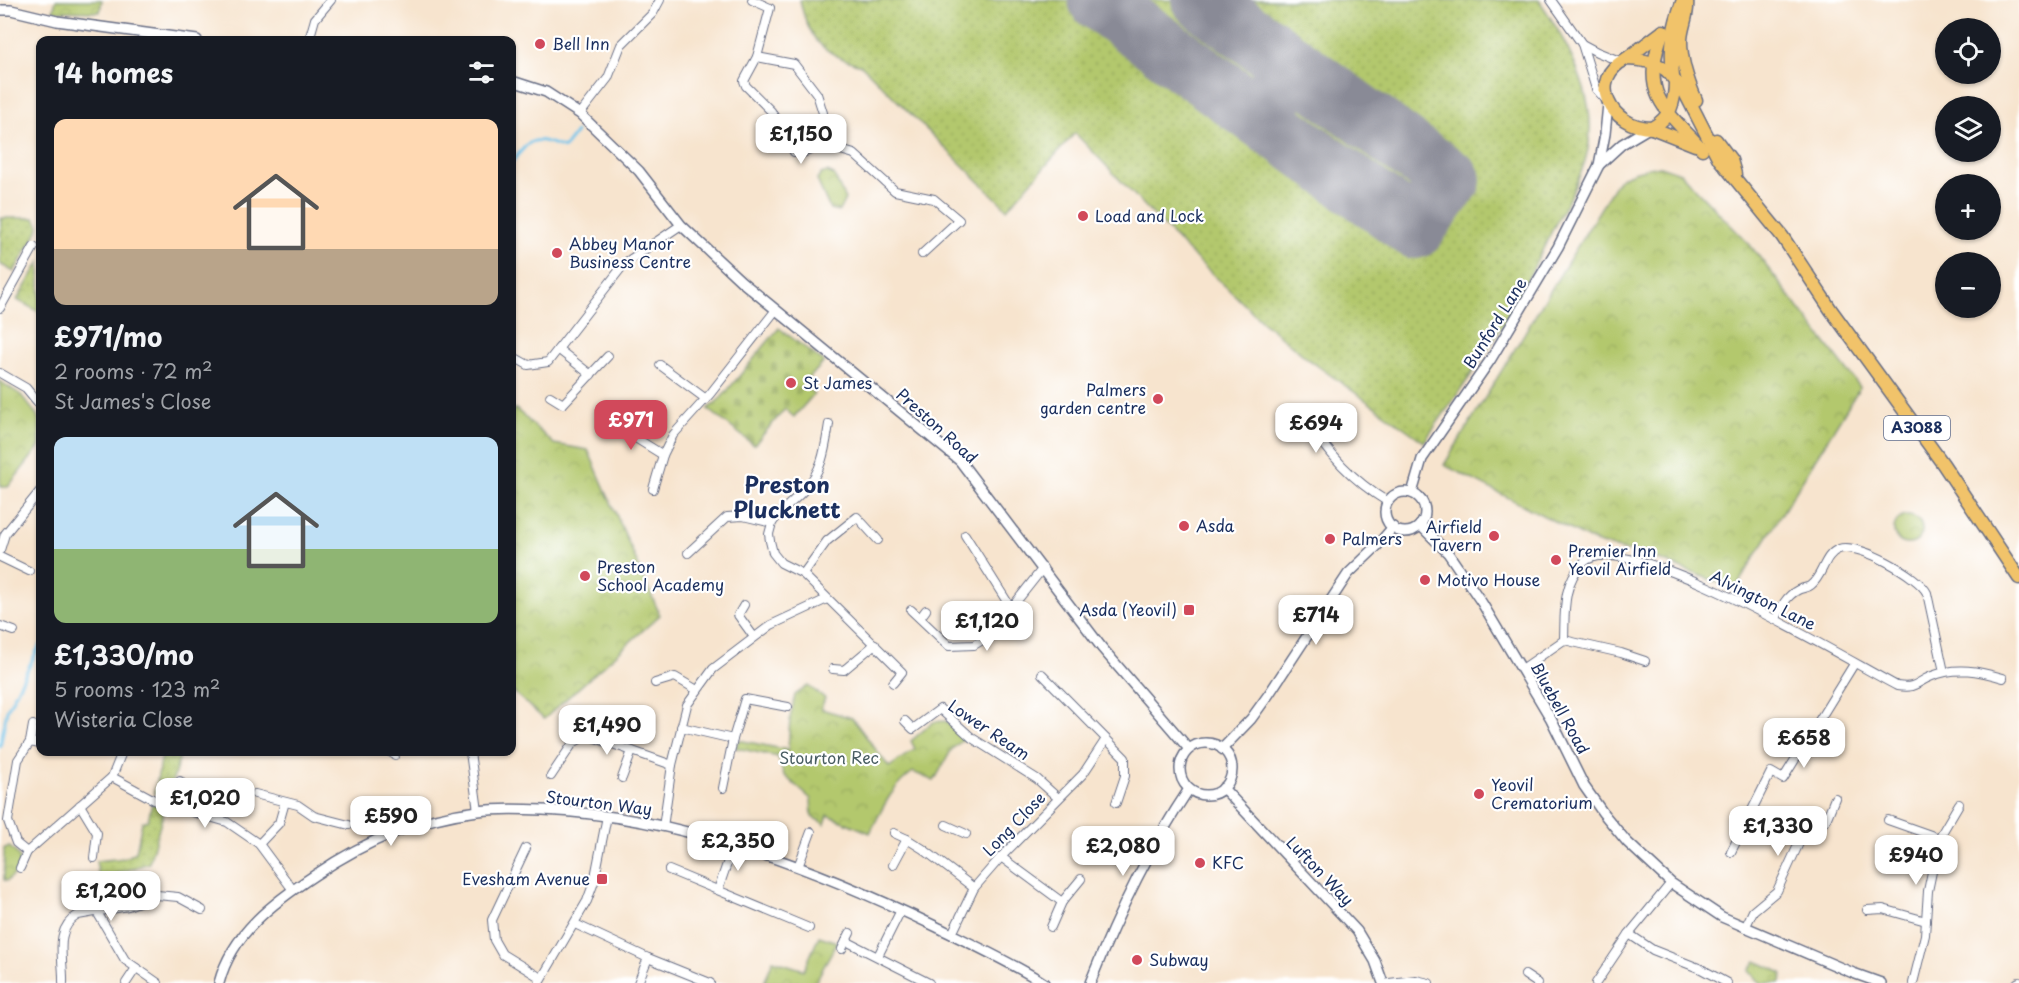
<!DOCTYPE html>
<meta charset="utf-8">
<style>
:root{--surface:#171b24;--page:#242831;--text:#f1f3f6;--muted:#9ea1a6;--accent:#d1495b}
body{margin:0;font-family:"Playpen Sans",sans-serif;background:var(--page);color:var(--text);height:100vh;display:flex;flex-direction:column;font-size:22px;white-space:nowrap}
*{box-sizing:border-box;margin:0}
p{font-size:20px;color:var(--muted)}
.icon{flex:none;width:33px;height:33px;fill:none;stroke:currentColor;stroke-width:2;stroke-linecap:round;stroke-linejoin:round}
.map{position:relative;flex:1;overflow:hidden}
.details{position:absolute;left:36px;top:36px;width:480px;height:720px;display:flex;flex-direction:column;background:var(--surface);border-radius:12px;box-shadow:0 2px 4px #0004}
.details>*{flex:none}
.fabs{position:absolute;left:1935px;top:18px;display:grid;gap:12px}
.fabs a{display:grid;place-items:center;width:66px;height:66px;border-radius:50%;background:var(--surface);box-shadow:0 2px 4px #0004;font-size:30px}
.price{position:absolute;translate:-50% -51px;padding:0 14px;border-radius:12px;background:#fff;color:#222;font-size:20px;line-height:39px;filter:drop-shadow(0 2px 3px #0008)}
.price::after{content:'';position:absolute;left:50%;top:36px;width:18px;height:14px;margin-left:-9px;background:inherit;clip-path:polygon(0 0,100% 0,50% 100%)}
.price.selected{background:var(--accent);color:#fff}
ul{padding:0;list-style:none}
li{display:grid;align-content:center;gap:12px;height:318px;padding:0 18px}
li span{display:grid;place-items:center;height:186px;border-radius:12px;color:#555}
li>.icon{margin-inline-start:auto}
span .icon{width:108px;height:108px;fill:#fffc;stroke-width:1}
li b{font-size:26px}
h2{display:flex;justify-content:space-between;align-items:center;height:72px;padding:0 18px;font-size:26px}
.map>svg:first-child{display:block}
.grass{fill:url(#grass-dots);stroke:#677c66;stroke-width:1.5}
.cemetery{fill:url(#cemetery-stones);stroke:#677c66;stroke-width:1.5}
.park{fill:url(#park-crowns);stroke:#677c66;stroke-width:1.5}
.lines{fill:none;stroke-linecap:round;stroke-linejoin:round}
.stream{stroke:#6dc2e9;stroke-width:3}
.runway{stroke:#898a96;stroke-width:60}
.minor-casing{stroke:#686e85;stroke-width:10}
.tertiary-casing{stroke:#686e85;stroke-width:12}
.trunk-casing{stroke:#686e85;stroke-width:15}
.minor{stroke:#fff;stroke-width:8}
.tertiary{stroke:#fff;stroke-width:9}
.trunk{stroke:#f1c36a;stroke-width:12}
.poi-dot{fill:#d1495b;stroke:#fff;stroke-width:2}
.labels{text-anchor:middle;stroke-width:4.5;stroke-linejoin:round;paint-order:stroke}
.shield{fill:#fff;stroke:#5f6d8e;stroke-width:1.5}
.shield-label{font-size:15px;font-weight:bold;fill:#1b2f5e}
.poi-label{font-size:16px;fill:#1b2f5e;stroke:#fff;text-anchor:start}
.street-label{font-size:16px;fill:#1b2f5e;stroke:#fff}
.park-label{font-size:16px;fill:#495d62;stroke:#fff}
.district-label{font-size:22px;font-weight:bold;fill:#1b2f5e;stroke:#fff}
</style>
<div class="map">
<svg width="2019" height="983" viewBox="0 0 2019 983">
<defs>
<pattern id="grass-dots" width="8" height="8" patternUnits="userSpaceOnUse" patternTransform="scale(1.5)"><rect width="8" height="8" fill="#b3c86d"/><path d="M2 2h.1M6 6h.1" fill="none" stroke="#99ac61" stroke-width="1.8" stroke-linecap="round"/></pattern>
<pattern id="cemetery-stones" width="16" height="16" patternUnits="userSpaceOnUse" patternTransform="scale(1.5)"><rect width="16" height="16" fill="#b3c86d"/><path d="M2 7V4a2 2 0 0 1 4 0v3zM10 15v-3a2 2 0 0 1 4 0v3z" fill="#99ac61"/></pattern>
<pattern id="park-crowns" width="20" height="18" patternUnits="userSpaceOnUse" patternTransform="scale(1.5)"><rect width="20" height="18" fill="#b3c86d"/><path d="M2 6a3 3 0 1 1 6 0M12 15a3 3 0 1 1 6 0" fill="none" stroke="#99ac61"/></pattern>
</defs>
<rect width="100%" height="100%" fill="#fff"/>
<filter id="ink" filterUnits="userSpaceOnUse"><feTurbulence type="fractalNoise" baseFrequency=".0167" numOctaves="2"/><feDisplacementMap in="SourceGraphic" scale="12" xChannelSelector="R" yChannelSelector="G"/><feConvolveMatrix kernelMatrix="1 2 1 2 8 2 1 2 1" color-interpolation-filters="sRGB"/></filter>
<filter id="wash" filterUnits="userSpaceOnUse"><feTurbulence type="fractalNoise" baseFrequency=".008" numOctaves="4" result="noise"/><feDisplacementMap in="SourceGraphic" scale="24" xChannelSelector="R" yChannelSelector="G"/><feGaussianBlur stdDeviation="1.35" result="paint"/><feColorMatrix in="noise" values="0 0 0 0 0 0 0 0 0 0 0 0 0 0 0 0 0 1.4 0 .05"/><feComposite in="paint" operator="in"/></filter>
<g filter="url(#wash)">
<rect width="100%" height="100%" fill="#f7e4ce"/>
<g class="grass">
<path d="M800,0H1539C1562,34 1592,87 1590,130C1590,165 1569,197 1554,227C1535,264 1518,302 1496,336C1474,373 1448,407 1424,442L1308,359L1263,322L1186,249L1075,133L1007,209L861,65C822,54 808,39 800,0Z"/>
<path d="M1,218H35L39,226L38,231L14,272L0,264Z"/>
<path d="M40,262V309L39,312L17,300Z"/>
<path d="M738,740L788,750L778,757L736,748Z"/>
<path d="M163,752H181L168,797L154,793Z"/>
<path d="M152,803L165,808L149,863L99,880L96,861L125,858L136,852L142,822L148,820Z"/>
</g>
<path class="cemetery" d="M779,328L824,362L803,385L814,394L794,417L785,409L754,445L708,409L722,397Z"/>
<g class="park">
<path d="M56,0H102L100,12L53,11Z"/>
<path d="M1660,166L1680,173L1750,245L1860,387L1735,589L1654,558L1597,543L1444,465L1618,180C1631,171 1645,168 1660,166Z"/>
<path d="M827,172L834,175L845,199L839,211L830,209L817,180L821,174Z"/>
<path d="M0,381L21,395L37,415L40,424V446L8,487H0Z"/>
<path d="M512,409H516L554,444L588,450L660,615L544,719L512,691Z"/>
<circle cx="1908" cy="530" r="14"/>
<path d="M808,686L825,698L821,709L852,718L889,767L915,749L911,741L933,722L946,721L965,738L952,749L934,781L913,772C891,787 882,809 870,833L828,815L825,824L812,817L811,799L784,775L778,757L788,750L790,718L795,695Z"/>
<path d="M10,847L17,854L20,860L16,873L7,881L4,880V848Z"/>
<path d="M819,936L837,942L815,983H764L773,960L804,970Z"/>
<path d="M1756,961L1782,973L1781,983H1761L1749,971Z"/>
</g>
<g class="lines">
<g class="stream">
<path d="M512,162C532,137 533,136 564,148L576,132"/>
<path d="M0,747L7,710L40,645"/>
</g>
<g class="runway">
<path d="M1098,0L1258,116L1294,66L1202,0"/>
<path d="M1294,66L1451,180L1415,229L1258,116Z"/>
</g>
</g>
</g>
<g filter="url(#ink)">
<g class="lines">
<defs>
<g id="minor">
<path d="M752,0L770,8L757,57L744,81L746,86L771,111L794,152L802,153L824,145L854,154L895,191L934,199L959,220L922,254"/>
<path d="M1551,0L1582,44L1596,89L1606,100"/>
<path d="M309,40L315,19L331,0"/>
<path d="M1582,44L1597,52L1622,62"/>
<path d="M757,57L794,64L817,94L823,113L821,129L830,146"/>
<path d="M580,114L608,78L621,45L653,13L660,0"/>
<path d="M0,308L34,247"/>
<path d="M558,349L591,375"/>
<path d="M512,356L528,365L548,362L625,263L681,225"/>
<path d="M660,365L706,399"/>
<path d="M0,373L26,388L40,405"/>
<path d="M550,396L563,404L608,356"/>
<path d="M1306,417C1326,452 1353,481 1388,502"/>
<path d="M613,424L663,455"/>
<path d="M653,489L663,455L673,435L710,394L775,311"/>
<path d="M772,523C781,510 794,501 805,489C823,470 825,448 829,424"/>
<path d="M965,535L1011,608"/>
<path d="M0,550L5,534L40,491"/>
<path d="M688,553L727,517L743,516L772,523L769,534L770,541L773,553L781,563L803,574L902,672L893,683"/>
<path d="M0,557L29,571"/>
<path d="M803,574L827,541L857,517L878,540"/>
<path d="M744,605L738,615L754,637"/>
<path d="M911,610L949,646L974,645L989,636L1043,568"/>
<path d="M920,618L926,610"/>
<path d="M1776,619C1781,607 1786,596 1798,590C1801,588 1808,588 1811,585C1823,576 1824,554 1839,549C1858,542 1919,576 1927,593L1944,672"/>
<path d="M0,626L14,631"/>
<path d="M1564,640C1565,612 1562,584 1583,563C1623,523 1852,663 1897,686C1917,689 1916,682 1932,676C1957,666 1979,671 2003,678"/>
<path d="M833,669L844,670L875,644"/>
<path d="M1522,669L1564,640L1621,653L1645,661"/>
<path d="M1042,674L1125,758V776L1116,803"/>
<path d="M655,683L675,677L697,690"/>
<path d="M905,721L913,729L940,709L972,738L1037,779L1058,798"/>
<path d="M681,727L733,739"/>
<path d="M587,735L594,719"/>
<path d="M30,742L33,725"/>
<path d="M40,744L30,742L18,760L8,821L16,843L27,852L112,777L122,752"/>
<path d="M390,752L395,755"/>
<path d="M470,752L478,811"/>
<path d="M551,776L573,743L587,735L672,765"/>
<path d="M112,777L158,802L227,822L259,844L293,890"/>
<path d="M622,778L632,751"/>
<path d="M723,788L733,739L745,699L788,707"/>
<path d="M255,794L298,805L314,816L349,825"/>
<path d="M80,805L97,833L94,858"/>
<path d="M173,807L180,781"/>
<path d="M1888,820L1939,838"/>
<path d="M946,825L966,834"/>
<path d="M663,827L672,765L687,705L713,669L771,625L827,599"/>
<path d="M894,833L907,839"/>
<path d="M259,844L279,823L285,802"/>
<path d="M526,848L492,920L494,940L502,954L541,978"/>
<path d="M1731,852L1771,772L1783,779L1854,664"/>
<path d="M1001,857L1062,902"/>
<path d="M893,865L907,839L923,849L974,888"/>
<path d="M798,867L811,832"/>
<path d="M20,868L27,852"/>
<path d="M669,870L809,928"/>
<path d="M718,890L733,846"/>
<path d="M1867,910L1883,909L1926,921"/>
<path d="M97,912L125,960L158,983"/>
<path d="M575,924L648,958L710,983"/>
<path d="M1051,927L1062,902L1081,879"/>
<path d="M1745,928L1753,911L1777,891L1800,841L1826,820L1835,798"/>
<path d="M952,934L974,888L1001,857L1083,774L1106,739"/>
<path d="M1629,934L1653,950L1701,969L1727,983"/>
<path d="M846,941L929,983"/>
<path d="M842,949L850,933"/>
<path d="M878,956L901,910"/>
<path d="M1525,975L1537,983"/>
<path d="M63,983C64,959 53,929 78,915L128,906L157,895L178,897L202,910"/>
<path d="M126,983L136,968"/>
<path d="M539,983L587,901L594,882L607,816"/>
<path d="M638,983L648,958"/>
<path d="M1389,983L1416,980L1429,983"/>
<path d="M1596,983L1629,934L1671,883"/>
<path d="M1913,983L1925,935L1928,891L1939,838L1959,804"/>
<path d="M2017,983L2019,982"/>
</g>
<g id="tertiary">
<path d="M0,10H11L57,21L197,40"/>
<path d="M512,81L546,92L580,114L639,171L681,225L741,281L960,461L1102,648L1189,749"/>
<path d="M1599,165L1622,144L1649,128"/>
<circle cx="1405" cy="512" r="20"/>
<path d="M1412,493L1422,459L1491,359L1558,247L1599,165L1605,134L1608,104"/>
<path d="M1420,525L1448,553L1482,603L1551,719L1584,786L1603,813L1627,842L1671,883L1722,917L1853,973L1881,983"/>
<circle cx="1206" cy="769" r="26"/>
<path d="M1222,749L1251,719L1269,694L1348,574L1376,547L1393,527"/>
<path d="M1223,788L1357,931L1375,961L1383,983"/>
<path d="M219,983C232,933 274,902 315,875C365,841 418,818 478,811C499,808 522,809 543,810C680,816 815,868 937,927C974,945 1010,962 1044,983"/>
<path d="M1090,983C1117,915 1149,849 1189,789"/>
</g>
<g id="trunk">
<path d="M1687,0C1689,15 1681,27 1681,41C1681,62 1688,82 1696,100"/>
<path d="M1663,31C1640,94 1661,105 1702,149"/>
<path d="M1626,59C1648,60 1663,62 1675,81C1675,102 1671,117 1652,128C1610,128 1586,79 1626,59Z"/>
<path d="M1626,59L1662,32"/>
<path d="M1673,77C1670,46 1672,29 1683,0"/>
<path d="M1675,81L1682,87L1719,159L1782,236L1831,310L1943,464L2019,578"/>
<path d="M1652,128L1695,145"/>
<path d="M1716,140L1731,160L1735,174"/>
</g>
</defs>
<use href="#minor" class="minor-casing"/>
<use href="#tertiary" class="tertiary-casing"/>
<use href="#trunk" class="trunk-casing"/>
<use href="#minor" class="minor"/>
<use href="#tertiary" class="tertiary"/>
<use href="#trunk" class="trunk"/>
</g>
</g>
<g class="poi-dot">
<circle cx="540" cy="44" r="6"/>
<circle cx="1083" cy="216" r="6"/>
<circle cx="557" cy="253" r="6"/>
<circle cx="791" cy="383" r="6"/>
<circle cx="1158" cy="399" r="6"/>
<circle cx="1184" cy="526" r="6"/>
<circle cx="1494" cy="536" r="6"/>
<circle cx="1330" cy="539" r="6"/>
<circle cx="1556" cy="560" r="6"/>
<circle cx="585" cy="576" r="6"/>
<circle cx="1425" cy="580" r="6"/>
<rect x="1183" y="604" width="12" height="12" rx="3"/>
<circle cx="1479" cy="794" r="6"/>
<circle cx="1200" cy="863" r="6"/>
<rect x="596" y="873" width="12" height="12" rx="3"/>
<circle cx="1137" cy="960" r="6"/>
</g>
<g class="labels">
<rect class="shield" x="1884" y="416" width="66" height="24" rx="4.5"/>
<g class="shield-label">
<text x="1917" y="433">A3088</text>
</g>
<g class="poi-label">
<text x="552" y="50">Bell Inn</text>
<text x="1095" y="222">Load and Lock</text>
<text x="569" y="250">Abbey Manor<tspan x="569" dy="18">Business Centre</tspan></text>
<text x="803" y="389">St James</text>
<text x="1146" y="396" text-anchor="end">Palmers<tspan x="1146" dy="18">garden centre</tspan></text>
<text x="1196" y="532">Asda</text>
<text x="1482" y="533" text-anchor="end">Airfield<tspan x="1482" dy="18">Tavern</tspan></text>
<text x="1342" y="545">Palmers</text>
<text x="1568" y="557">Premier Inn<tspan x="1568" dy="18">Yeovil Airfield</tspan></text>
<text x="597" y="573">Preston<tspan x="597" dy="18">School Academy</tspan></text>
<text x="1437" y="586">Motivo House</text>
<text x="1177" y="616" text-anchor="end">Asda (Yeovil)</text>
<text x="1491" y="791">Yeovil<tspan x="1491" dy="18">Crematorium</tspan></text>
<text x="1212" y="869">KFC</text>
<text x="590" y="885" text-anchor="end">Evesham Avenue</text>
<text x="1149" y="966">Subway</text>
</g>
<g class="street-label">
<text transform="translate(1495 323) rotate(-58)" y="6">Bunford Lane</text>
<text transform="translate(937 426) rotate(42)" y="6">Preston Road</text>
<text transform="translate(1763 600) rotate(26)" y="6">Alvington Lane</text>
<text transform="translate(1560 708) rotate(61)" y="6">Bluebell Road</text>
<text transform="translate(989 730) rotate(34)" y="6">Lower Ream</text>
<text transform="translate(599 803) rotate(7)" y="6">Stourton Way</text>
<text transform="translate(1014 824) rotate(-46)" y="6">Long Close</text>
<text transform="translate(1320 871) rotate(46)" y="6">Lufton Way</text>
</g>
<g class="park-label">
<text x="829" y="764">Stourton Rec</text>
</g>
<g class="district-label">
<text x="787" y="493">Preston<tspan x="787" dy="25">Plucknett</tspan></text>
</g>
</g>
</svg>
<div class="fabs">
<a><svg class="icon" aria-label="locate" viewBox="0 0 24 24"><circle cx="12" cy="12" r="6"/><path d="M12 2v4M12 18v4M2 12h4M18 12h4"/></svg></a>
<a><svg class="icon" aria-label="layers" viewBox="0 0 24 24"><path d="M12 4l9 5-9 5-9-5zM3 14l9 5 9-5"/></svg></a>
<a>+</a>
<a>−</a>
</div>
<b class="price" style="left:801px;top:165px">£1,150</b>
<b class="price selected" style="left:631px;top:451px">£971</b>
<b class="price" style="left:1316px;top:454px">£694</b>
<b class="price" style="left:1316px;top:646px">£714</b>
<b class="price" style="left:987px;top:652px">£1,120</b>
<b class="price" style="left:607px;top:756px">£1,490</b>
<b class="price" style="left:1804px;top:769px">£658</b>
<b class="price" style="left:205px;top:829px">£1,020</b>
<b class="price" style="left:391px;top:847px">£590</b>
<b class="price" style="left:1778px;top:857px">£1,330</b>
<b class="price" style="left:738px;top:872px">£2,350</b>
<b class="price" style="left:1123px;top:877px">£2,080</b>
<b class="price" style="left:1916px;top:886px">£940</b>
<b class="price" style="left:111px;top:922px">£1,200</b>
<section class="details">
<h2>14 homes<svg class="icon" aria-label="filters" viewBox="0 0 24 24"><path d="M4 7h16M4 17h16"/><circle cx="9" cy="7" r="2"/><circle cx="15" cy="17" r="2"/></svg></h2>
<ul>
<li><span style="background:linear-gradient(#ffd9b3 70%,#b9a48a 0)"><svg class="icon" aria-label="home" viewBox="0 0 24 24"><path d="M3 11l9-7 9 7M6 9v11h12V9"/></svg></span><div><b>£971/mo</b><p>2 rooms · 72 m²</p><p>St James's Close</p></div></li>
<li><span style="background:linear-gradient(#bfe0f5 60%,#8fb573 0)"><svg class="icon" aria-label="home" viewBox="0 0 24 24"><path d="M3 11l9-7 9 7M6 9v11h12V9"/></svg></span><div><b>£1,330/mo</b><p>5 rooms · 123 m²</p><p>Wisteria Close</p></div></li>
</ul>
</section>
</div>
